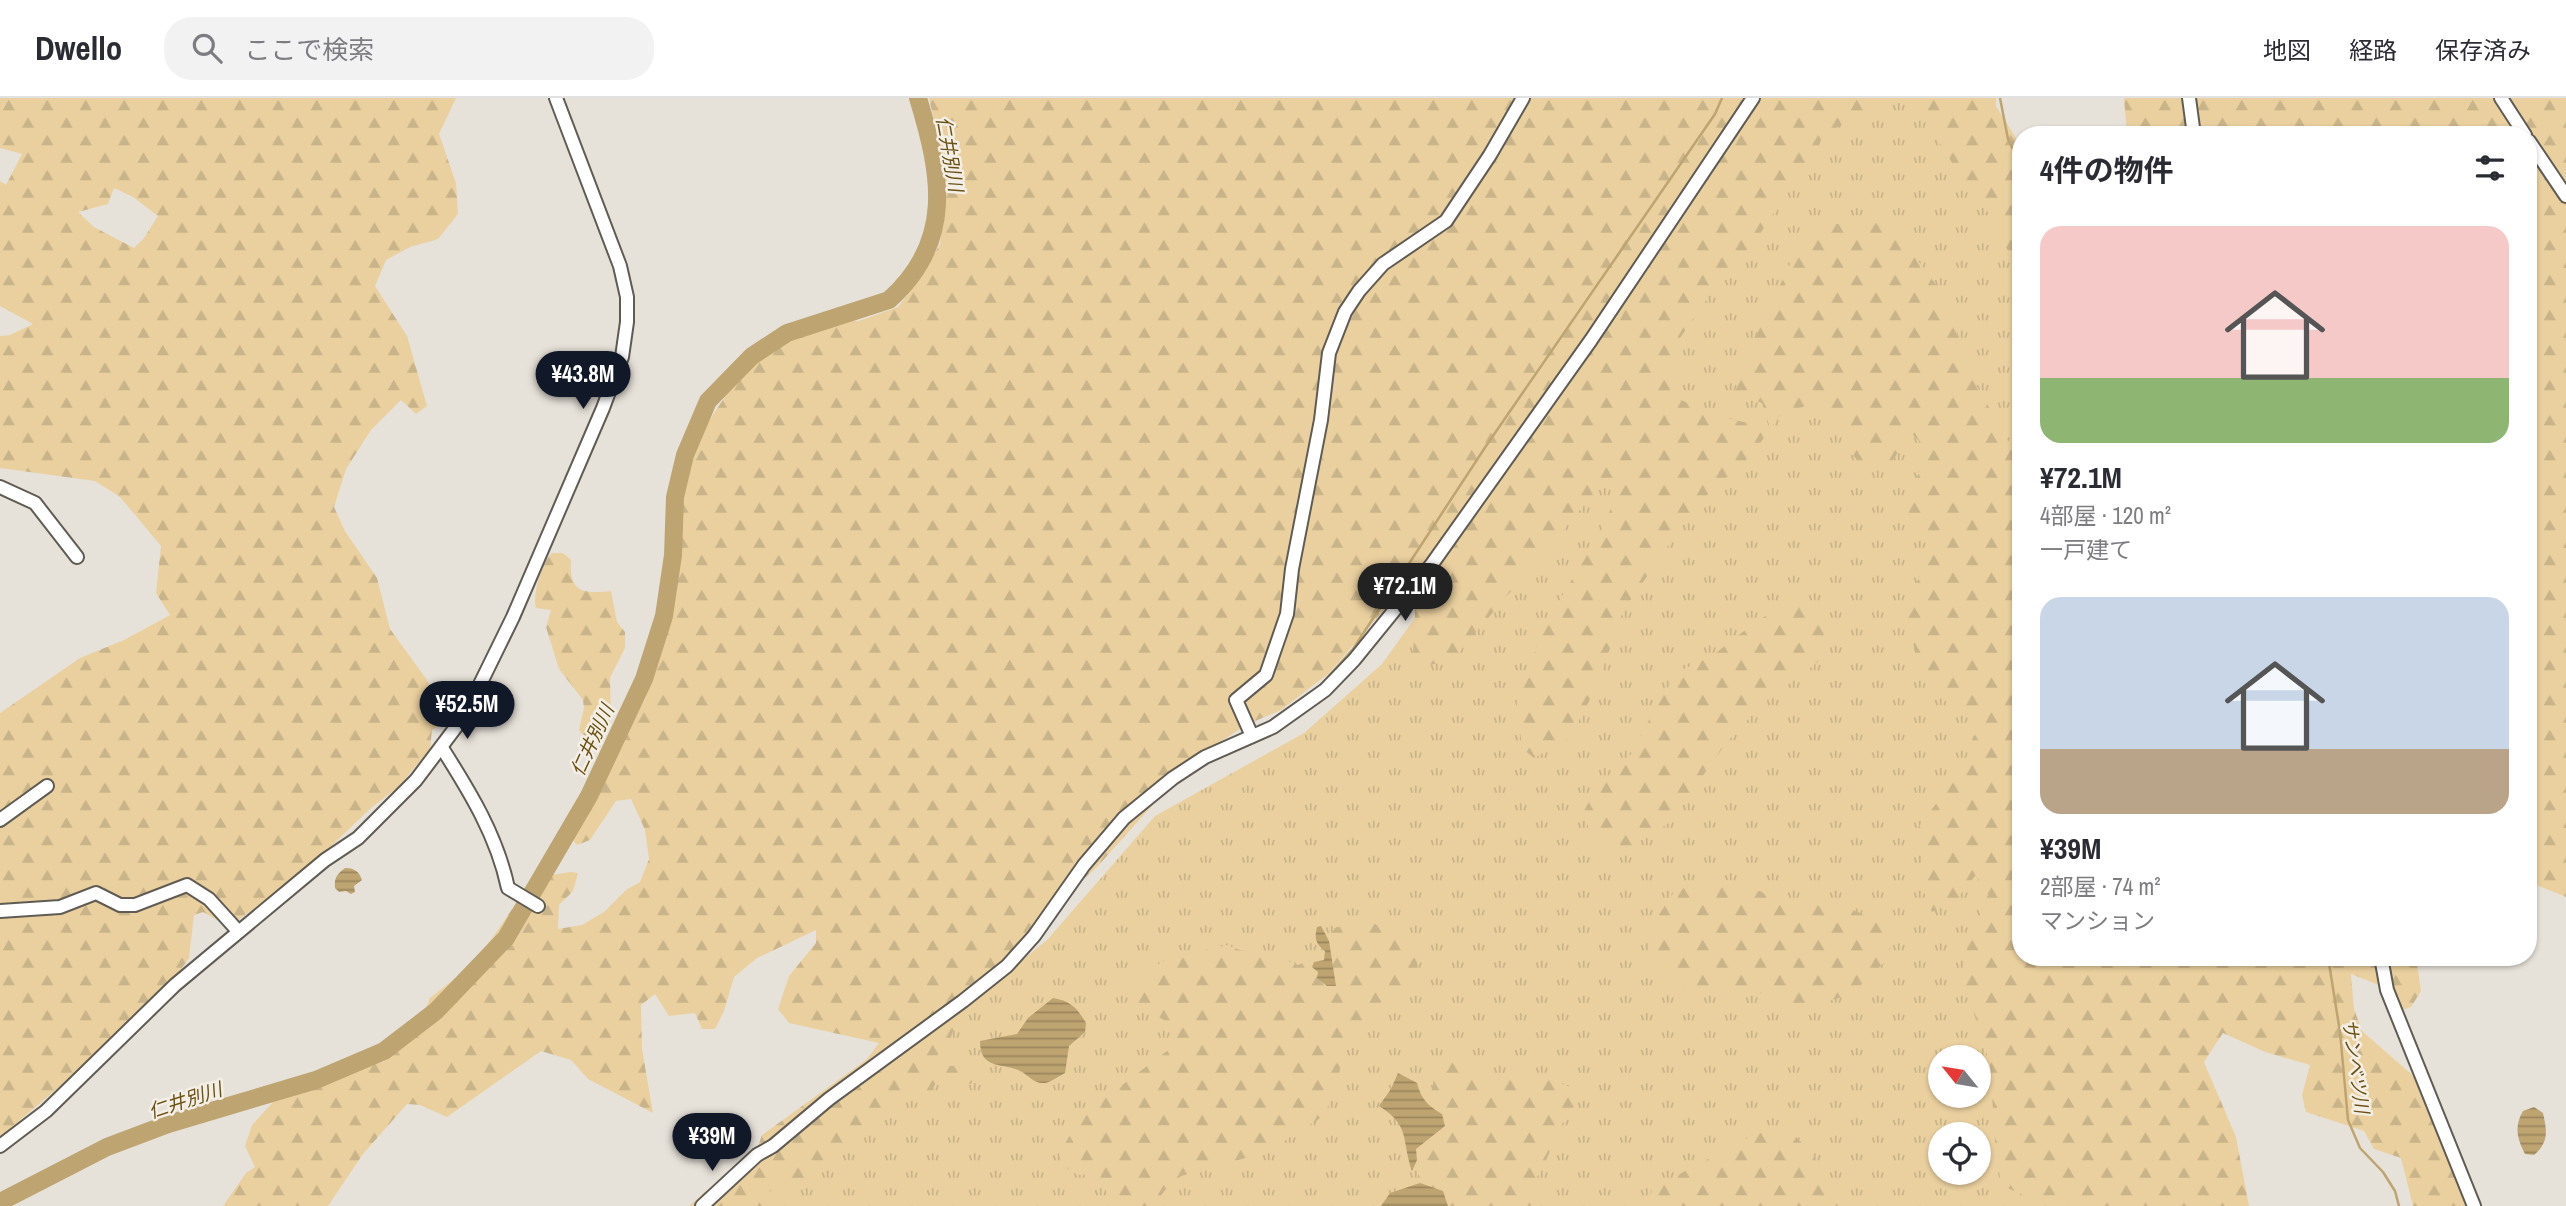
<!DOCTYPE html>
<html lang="ja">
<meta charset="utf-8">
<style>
:root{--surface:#fff;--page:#f2f2f3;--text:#2b2b33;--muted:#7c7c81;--line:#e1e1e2;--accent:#111827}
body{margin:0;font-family:"Archivo Narrow","Noto Sans JP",sans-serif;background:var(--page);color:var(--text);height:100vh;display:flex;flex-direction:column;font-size:26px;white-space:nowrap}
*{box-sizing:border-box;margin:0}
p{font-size:23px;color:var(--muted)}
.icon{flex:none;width:38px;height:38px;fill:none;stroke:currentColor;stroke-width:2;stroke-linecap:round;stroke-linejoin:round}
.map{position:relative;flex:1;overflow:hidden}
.panel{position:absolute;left:2012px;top:28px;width:525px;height:840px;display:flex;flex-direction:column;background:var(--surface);border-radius:28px;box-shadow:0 2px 5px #0004}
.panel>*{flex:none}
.needle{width:46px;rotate:300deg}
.tools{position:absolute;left:1928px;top:947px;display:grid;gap:14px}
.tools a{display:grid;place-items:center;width:63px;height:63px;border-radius:50%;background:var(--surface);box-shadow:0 2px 5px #0004;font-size:35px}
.price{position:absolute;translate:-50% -60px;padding:0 16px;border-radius:24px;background:var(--accent);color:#fff;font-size:23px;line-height:46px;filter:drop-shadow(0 2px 4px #0008)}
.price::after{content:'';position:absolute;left:50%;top:42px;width:21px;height:16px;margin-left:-10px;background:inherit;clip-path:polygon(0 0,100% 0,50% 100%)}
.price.active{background:#222;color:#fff}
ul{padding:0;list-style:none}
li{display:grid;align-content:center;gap:14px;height:371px;padding:0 28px}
li span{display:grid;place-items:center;height:217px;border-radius:21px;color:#555}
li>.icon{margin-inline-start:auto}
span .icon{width:126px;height:126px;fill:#fffc;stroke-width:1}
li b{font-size:30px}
h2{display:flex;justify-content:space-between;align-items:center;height:84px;padding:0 28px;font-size:30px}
header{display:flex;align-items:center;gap:42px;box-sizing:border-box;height:98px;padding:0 35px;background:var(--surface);border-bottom:2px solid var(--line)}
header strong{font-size:33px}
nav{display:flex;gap:38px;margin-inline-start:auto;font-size:24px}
.search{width:490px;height:63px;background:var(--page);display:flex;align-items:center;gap:18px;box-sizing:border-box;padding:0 24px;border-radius:28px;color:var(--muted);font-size:26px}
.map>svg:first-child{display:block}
.grass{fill:url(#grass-tufts);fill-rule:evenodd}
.forest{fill:url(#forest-firs);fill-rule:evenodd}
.water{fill:url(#water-rules)}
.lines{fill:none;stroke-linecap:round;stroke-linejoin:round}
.stream{stroke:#bea471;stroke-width:2.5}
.river{stroke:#bea471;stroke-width:18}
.minor-casing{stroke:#605c54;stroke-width:16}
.minor{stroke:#fff;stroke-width:12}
.labels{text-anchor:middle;stroke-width:5;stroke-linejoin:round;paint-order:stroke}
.water-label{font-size:19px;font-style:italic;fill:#6b5113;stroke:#f4efe6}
</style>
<header>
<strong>Dwello</strong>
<div class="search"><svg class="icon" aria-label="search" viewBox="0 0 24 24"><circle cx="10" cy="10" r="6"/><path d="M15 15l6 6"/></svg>ここで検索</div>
<nav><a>地図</a><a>経路</a><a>保存済み</a></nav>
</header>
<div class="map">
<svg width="2566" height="1108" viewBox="0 0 2566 1108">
<defs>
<pattern id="grass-tufts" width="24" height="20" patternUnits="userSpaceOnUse" patternTransform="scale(1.75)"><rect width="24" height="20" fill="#ead09f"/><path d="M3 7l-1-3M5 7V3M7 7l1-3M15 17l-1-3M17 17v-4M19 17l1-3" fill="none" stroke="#c9b389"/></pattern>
<pattern id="forest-firs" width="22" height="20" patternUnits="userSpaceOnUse" patternTransform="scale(1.75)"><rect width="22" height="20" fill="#ead09f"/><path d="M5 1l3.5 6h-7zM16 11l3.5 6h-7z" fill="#c9b389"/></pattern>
<pattern id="water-rules" width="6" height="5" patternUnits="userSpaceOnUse" patternTransform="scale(1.75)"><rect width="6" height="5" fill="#bea471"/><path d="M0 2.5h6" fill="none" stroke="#9b865d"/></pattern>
</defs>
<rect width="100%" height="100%" fill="#e7e2d9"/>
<path class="grass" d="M1784,0H1942L2021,141V859L2143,1108H722L1047,842L1155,718L1304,635L1382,566L1600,262ZM1941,959H1979V998H1941ZM1941,1036H1979V1074H1941Z"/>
<g class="forest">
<path d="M0,0H456L439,36L456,85L458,116L438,141L410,149L386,162L375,188L407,238L427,308L416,316L401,302L371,332L346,371L334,409L345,433L377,480L390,531L427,582L447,623L432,632L430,651L398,689L371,710L304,774L238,822L219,823L203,814L194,817L189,860L177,877L112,944L0,1039V615L80,560L124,542L170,517L156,495L161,448L120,399L95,383L0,370V238L10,237L33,226L0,208V83L6,87L22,56L0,50ZM114,90L133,99L158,118L144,140L134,150L94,129L78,114L108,106Z"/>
<path d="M929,0H1895L1860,16L1824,37L1756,142L1723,178L1673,250L1679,301L1713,317L1770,330L1762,305L1734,295L1751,248L1802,141L1833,126L1890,125L1943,196L1974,283L2008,343L2021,355V859H2416L2421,893L2411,909L2394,915L2384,904L2379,887L2351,876L2354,911L2362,933L2426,989L2469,1108H2413L2401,1060L2374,1051L2364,1033L2306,1014L2302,997L2310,967L2265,954L2223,935L2204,964L2236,1039L2249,1108H2072L2067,1103L2034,1102L2001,1087L1995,1043L1990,966L1962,878L1967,849L1988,797L1976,777L1955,803L1932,814L1919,782L1923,753L1916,732L1962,672L1973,639L1987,623L1938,599L1925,585L1904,515L1931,451L1921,430L1898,416L1919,375L1923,347L1912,336L1903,338C1895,363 1895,367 1868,371L1849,354L1839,329L1811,307L1782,314L1751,358L1697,406L1623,513L1596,590L1569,641L1534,660L1523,651L1518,624L1517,603L1545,526L1599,437L1613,406V387L1596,393L1461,552L1446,564L1429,567L1413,558L1416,489L1410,482L1328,576L1281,612L1246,627L1194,661L1097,769L1043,818L1010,860L945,920H955C954,939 947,948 934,961L940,965L971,973L974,979L971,986L944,982L936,985L931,993L921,998L899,1000L889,1009L884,1023L871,1032L854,1035L839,1050L831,1065L789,1088L776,1085L768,1088L773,1102L769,1108H689L758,1048L762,1037L866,962L879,945L789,925L778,911L789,878L816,845V832L757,860L734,879L724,913L715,931H702L695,915L669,918L655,896L641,907L642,951L653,1015L588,981L571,962L541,953L447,1019L420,1007L407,1006L363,1056L328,1108H223L246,1075L255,1069L245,1048L252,1027L275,1002L340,980L379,963L384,964L387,941L424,915L430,900L469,869L493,839L533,780L570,774L578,775L573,793L559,807L558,831L582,827L604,814L626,792L640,784L649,761L645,732L631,701L616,703L590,742L577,747L571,740L645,601L663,543L673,493L668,455L681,387L695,347L714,315L738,280L797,232L837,223H859L898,209L920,180L940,146L945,103L936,31Z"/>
<path d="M1897,0H1996V8L2021,48V178L1981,101L1957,73L1917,8Z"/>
<path d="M2124,0H2566V799L2529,784V37H2127Z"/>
<path d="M552,455H563L571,462C569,495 583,496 611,493L617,524L625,534V550L610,580L611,618L605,634L595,643H588L579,632L584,610L583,602L559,571L546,529L551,512L536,510C532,497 542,464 552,455Z"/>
<path d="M1802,504L1819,511L1824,535L1818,564L1762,606L1727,644L1669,725L1632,748L1610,754L1592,744L1584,713L1597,689L1633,654L1662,596L1684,571L1712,558L1753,526L1778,510Z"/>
<path d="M1726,782L1762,794L1773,803L1848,810L1882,824L1893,843L1886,863L1848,897L1806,910L1744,890L1706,895L1690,891L1655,868L1648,848L1655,823L1675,792Z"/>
<path d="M1364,822L1416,842L1418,875L1368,915L1345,942L1336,995L1322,1019L1267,1054L1181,1078L1166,1091L1153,1108H1108L1105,1082L1095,1076L1078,1077L1063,1068L1059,1056L1081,1018L1171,950L1177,938L1171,926L1139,908L1133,886L1142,875L1166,862L1227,847L1240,852L1268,855L1298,867L1316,859L1335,830Z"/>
<path d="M1460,963L1490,980L1544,979L1570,989L1576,1006L1560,1029L1545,1065L1530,1091L1531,1108H1420L1417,1084L1434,980L1446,965Z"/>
<path d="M1784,1027L1811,1054L1838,1108H1654L1646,1104L1652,1092L1674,1079L1751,1038Z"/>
</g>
<g class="water">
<path d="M345,770C354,770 359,773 362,782L354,788L355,794L351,796L346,793L339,794L335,790C334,780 337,776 345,770Z"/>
<path d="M1321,828L1329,843L1336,888H1327L1317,880L1318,874L1312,869L1314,864L1324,862L1325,853C1316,846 1314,841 1317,829Z"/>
<path d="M1053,900C1071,903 1077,910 1086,925L1085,934L1069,948L1065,975C1059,978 1051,984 1045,985C1033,986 1029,977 1020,973C1001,964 980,972 980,943L1017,936L1028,920Z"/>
<path d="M1398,975L1417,985C1421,1001 1428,1008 1442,1016L1445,1028L1416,1051L1417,1062L1412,1073C1401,1041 1411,1028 1379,1008L1391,991Z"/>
<path d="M2534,1009L2543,1015C2547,1033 2549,1044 2534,1057L2525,1056C2517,1041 2514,1028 2523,1013Z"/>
<path d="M1420,1085L1443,1093L1448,1108H1381L1390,1095Z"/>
</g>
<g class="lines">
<g class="stream">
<path d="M2000,0L2008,41L2021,68"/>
<path d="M1319,589L1353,551L1486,348L1715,16L1722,0"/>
<path d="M2328,859L2340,934L2348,1022L2360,1050L2383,1074L2395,1093L2399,1108"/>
</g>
<path class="river" d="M0,1104L107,1049L168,1026L316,982L384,953L436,913L506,840L589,698L644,581L664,518L673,457L675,399L685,357L708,303L752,258L787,235L889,202C955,143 941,76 918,0"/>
<defs>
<g id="minor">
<path d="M2189,0L2194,37"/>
<path d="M2501,0L2525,37"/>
<path d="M2529,43L2566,98"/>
<path d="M0,389L35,405L77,459"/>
<path d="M1252,638L1236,602L1266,577L1287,516L1292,471L1321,322L1329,255L1345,214L1359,193L1383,166L1446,123L1490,57L1523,0"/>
<path d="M442,650C470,694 497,738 508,790L538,808"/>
<path d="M0,722L47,688"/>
<path d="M0,813L60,809L96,795L120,807H135L187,787L209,801L238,833"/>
<path d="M2381,859L2387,892L2474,1108"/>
<path d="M0,1048L46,1013L175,887L325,762L358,740L416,682L465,617L513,519L603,310L622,259L627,224V199L620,168L556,0"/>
<path d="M702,1108L757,1057L773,1048L829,1001L963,903L1007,868L1034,838L1084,767L1124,720L1173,680L1205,659L1273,629L1325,592L1354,562L1432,466L1591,242L1753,0"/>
</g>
</defs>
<use href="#minor" class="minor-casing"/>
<use href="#minor" class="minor"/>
</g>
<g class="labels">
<g class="water-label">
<text transform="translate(950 56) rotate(80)" y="7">仁井別川</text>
<text transform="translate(592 642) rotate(-65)" y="7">仁井別川</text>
<text transform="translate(2356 968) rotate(82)" y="7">サンベツ川</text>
<text transform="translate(185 1002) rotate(-18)" y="7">仁井別川</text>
</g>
</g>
</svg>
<div class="tools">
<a><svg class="needle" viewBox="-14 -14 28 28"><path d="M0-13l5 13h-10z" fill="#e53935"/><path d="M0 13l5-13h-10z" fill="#7c7c81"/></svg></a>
<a><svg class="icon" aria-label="locate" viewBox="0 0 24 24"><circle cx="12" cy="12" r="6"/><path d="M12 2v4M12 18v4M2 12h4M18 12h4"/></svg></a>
</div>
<b class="price" style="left:583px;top:313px">¥43.8M</b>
<b class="price active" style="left:1405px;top:525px">¥72.1M</b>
<b class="price" style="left:467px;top:643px">¥52.5M</b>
<b class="price" style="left:712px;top:1075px">¥39M</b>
<section class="panel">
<h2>4件の物件<svg class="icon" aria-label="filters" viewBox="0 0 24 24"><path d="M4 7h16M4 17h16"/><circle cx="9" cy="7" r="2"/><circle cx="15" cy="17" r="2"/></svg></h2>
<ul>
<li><span style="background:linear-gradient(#f6c9c9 70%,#8fb573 0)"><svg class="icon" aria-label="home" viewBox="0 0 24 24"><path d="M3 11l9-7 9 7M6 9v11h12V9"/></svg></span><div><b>¥72.1M</b><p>4部屋 · 120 m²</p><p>一戸建て</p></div></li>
<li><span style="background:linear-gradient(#c9d6e8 70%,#b9a48a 0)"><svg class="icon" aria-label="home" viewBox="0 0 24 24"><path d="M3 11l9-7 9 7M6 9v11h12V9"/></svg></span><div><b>¥39M</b><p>2部屋 · 74 m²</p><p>マンション</p></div></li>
</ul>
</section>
</div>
